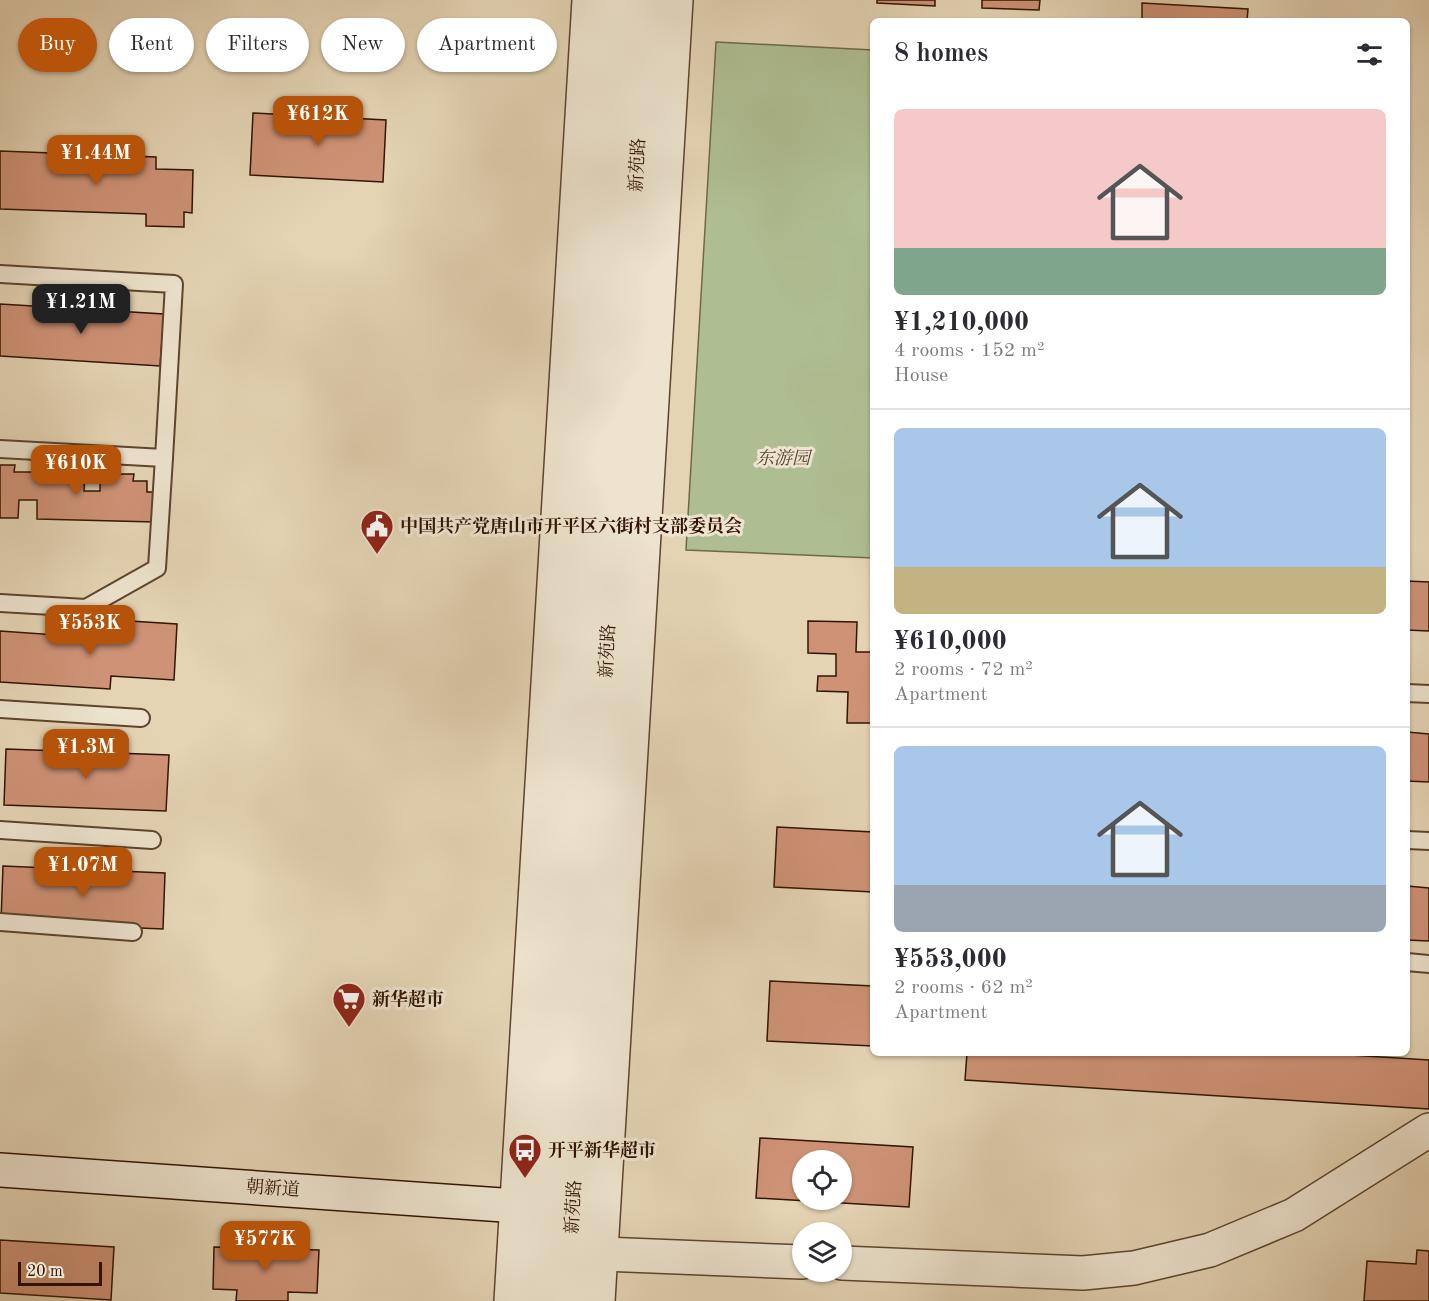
<!DOCTYPE html>
<meta charset="utf-8">
<style>
:root{--surface:#fff;--page:#f7f7f7;--text:#2b2b33;--muted:#7c7c81;--line:#e1e1e2;--accent:#b45309}
body{margin:0;font-family:"Old Standard TT","Noto Serif SC",serif;background:var(--page);color:var(--text);height:100vh;display:flex;flex-direction:column;font-size:22px;white-space:nowrap}
*{box-sizing:border-box;margin:0}
p{font-size:20px;color:var(--muted)}
.icon{flex:none;width:33px;height:33px;fill:none;stroke:currentColor;stroke-width:2;stroke-linecap:round;stroke-linejoin:round}
.map{position:relative;flex:1;overflow:hidden}
.sheet{position:absolute;left:870px;top:18px;width:540px;height:1038px;display:flex;flex-direction:column;background:var(--surface);border-radius:9px;box-shadow:0 2px 4px #0004}
.sheet>*{flex:none}
.hud{position:absolute;left:18px;top:18px;width:570px;height:54px;display:flex;gap:12px}
.tools{position:absolute;left:792px;top:1150px;display:grid;gap:12px}
.tools a{display:grid;place-items:center;width:60px;height:60px;border-radius:50%;background:var(--surface);box-shadow:0 2px 4px #0004;font-size:30px}
.scale{position:absolute;left:18px;bottom:15px;width:84px;box-sizing:border-box;padding-left:6px;border:3px solid #321400;border-top:0;font-size:16px;line-height:21px;white-space:nowrap;color:#321400;-webkit-text-stroke:4px #ede3ce;paint-order:stroke}
.price{position:absolute;translate:-50% -51px;padding:0 14px;border-radius:12px;background:var(--accent);color:#fff;font-size:20px;line-height:39px;filter:drop-shadow(0 2px 3px #0008)}
.price::after{content:'';position:absolute;left:50%;top:36px;width:18px;height:14px;margin-left:-9px;background:inherit;clip-path:polygon(0 0,100% 0,50% 100%)}
.price.active{background:#222;color:#fff}
ul{padding:0;list-style:none}
li{display:grid;align-content:center;gap:12px;height:318px;padding:0 24px}
li+li{border-top:2px solid var(--line)}
li span{display:grid;place-items:center;height:186px;border-radius:9px;color:#555}
li>.icon{margin-inline-start:auto}
span .icon{width:108px;height:108px;fill:#fffc;stroke-width:1}
li b{font-size:26px}
h2{display:flex;justify-content:space-between;align-items:center;height:72px;padding:0 24px;font-size:26px}
.pill{padding:0 21px;border-radius:27px;background:var(--surface);box-shadow:0 2px 4px #0004;font-size:21px;line-height:54px}
.pill.active{background:var(--accent);color:#fff}
.map>svg:first-child{display:block}
.green{fill:#aebe92;stroke:#706949;stroke-width:1.5}
.building{fill:#ce9276;stroke:#321400;stroke-width:1.5;fill-rule:evenodd}
.lines{fill:none;stroke-linecap:round;stroke-linejoin:round}
.lane-casing{stroke:#5e442d;stroke-width:20}
.street-casing{stroke:#5e442d;stroke-width:36}
.secondary-casing{stroke:#321400;stroke-width:36}
.lane{stroke:#ede3ce;stroke-width:16}
.street{stroke:#ede3ce;stroke-width:33}
.secondary{stroke:#ede3ce;stroke-width:33}
.labels{text-anchor:middle;stroke-width:6;stroke-linejoin:round;paint-order:stroke}
.street-label{font-size:18px;fill:#321400;stroke:#ede3ce}
.park-label{font-size:18px;font-style:italic;fill:#57472c;stroke:#ede3ce}
.poi-label{font-size:18px;font-weight:bold;fill:#321400;stroke:#ede3ce;text-anchor:start}
</style>
<div class="map">
<svg width="1429" height="1301" viewBox="0 0 1429 1301">
<rect width="100%" height="100%" fill="#e4d4b4"/>
<filter id="stains"><feTurbulence type="fractalNoise" baseFrequency=".00333" numOctaves="4"/><feColorMatrix values="0 0 0 0 .2 0 0 0 0 .09 0 0 0 0 .02 0 0 0 .5 -.17"/></filter>
<radialGradient id="worn" r=".72"><stop offset=".6" stop-color="#630" stop-opacity="0"/><stop offset="1" stop-color="#630" stop-opacity=".3"/></radialGradient>
<path class="green" d="M716,42L873,50V558L686,550Z"/>
<g class="building">
<path d="M877,0H935V6L877,3Z"/>
<path d="M982,0H1040L1039,10L982,8Z"/>
<path d="M1142,3L1248,9L1247,21H1142Z"/>
<path d="M253,113L386,120L383,182L250,175Z"/>
<path d="M0,151L156,157V169L193,170L192,213L184,212V227L146,226V214L0,209Z"/>
<path d="M0,304L164,314L160,366L0,356Z"/>
<path d="M0,465H15L14,472H46V466L69,467L68,474H85L84,491H100V477H116V474H134L133,481H147V492H156L155,522L37,519V500H19L18,518H0Z"/>
<path d="M1407,581L1429,582V631L1407,630Z"/>
<path d="M114,620L177,624L174,680L111,676L110,689L0,682V631L113,639Z"/>
<path d="M808,621L857,622L856,652H873V723H847L848,692L817,691L818,676H836V654L808,653Z"/>
<path d="M1407,732L1429,734V782L1407,781Z"/>
<path d="M6,749L169,755L166,811L4,805Z"/>
<path d="M777,827L873,832V892L774,887Z"/>
<path d="M3,866L165,873L163,929L1,922Z"/>
<path d="M1407,886L1429,888V941L1407,940Z"/>
<path d="M770,981L873,986V1046L767,1041Z"/>
<path d="M967,1053H1319L1429,1060V1109L965,1080Z"/>
<path d="M760,1138L913,1147L909,1207L756,1198ZM802,1161H842V1200H802Z"/>
<path d="M0,1240L114,1247L111,1300L0,1293Z"/>
<path d="M214,1247L319,1250L317,1293L288,1292V1301H236L237,1290L213,1289Z"/>
<path d="M1417,1250L1429,1251V1301H1364L1367,1261L1416,1264Z"/>
</g>
<g class="lines">
<defs>
<g id="lane">
<path d="M0,274L174,284L164,458L0,449"/>
<path d="M0,603L86,608L157,568L164,458"/>
<path d="M1407,693L1429,694"/>
<path d="M0,709L141,718"/>
<path d="M0,830L152,840"/>
<path d="M1407,840L1429,841"/>
<path d="M0,922L133,932"/>
<path d="M1407,962L1429,964"/>
</g>
<g id="street">
<path d="M578,1253L802,1262"/>
<path d="M842,1263L1083,1273L1134,1268L1210,1250L1294,1215L1429,1130"/>
<path d="M511,1301L589,0"/>
<path d="M598,1301L676,0"/>
</g>
<g id="secondary">
<path d="M0,1170L546,1208"/>
<path d="M540,1301L618,0"/>
<path d="M567,1301L647,0"/>
</g>
</defs>
<use href="#lane" class="lane-casing"/>
<use href="#street" class="street-casing"/>
<use href="#secondary" class="secondary-casing"/>
<use href="#lane" class="lane"/>
<use href="#street" class="street"/>
<use href="#secondary" class="secondary"/>
</g>
<defs>
<symbol id="civic-pin" viewBox="-11 -11 22 30"><path d="M0 17L-7.5 6A9.5 9.5 0 1 1 7.5 6Z" fill="#8f2418" stroke="#ede3ce"/><path d="M-.6-6.5H3V-4.5H.6V-3L4-1V1h2V6H-6V1h2V-1L-.6-3ZM-1.2 2.5V6h2.4V2.5Z" fill="#fff"/></symbol>
<symbol id="supermarket-pin" viewBox="-11 -11 22 30"><path d="M0 17L-7.5 6A9.5 9.5 0 1 1 7.5 6Z" fill="#8f2418" stroke="#ede3ce"/><path d="M-6-5.5h2.5l.6 2H6L4.5 2H-2.5L-4.4-4H-6ZM-1.5 3.2a1.3 1.3 0 1 0 .1 0ZM3 3.2a1.3 1.3 0 1 0 .1 0Z" fill="#fff"/></symbol>
<symbol id="bus-pin" viewBox="-11 -11 22 30"><path d="M0 17L-7.5 6A9.5 9.5 0 1 1 7.5 6Z" fill="#8f2418" stroke="#ede3ce"/><path d="M-5-6H5V4H4V6H2V4H-2V6H-4V4H-5ZM-3.5-4V0h7V-4ZM-3.5 1.2v1.5H-2V1.2ZM2 1.2v1.5H3.5V1.2Z" fill="#fff"/></symbol>
</defs>
<g fill-rule="evenodd">
<use href="#civic-pin" x="358" y="507" width="38" height="52"/>
<use href="#supermarket-pin" x="330" y="980" width="38" height="52"/>
<use href="#bus-pin" x="506" y="1131" width="38" height="52"/>
</g>
<g class="labels">
<g class="street-label">
<text transform="translate(637 165) rotate(-87)" y="6">新苑路</text>
<text transform="translate(607 651) rotate(-87)" y="6">新苑路</text>
<text transform="translate(273 1188) rotate(4)" y="6">朝新道</text>
<text transform="translate(573 1207) rotate(-87)" y="6">新苑路</text>
</g>
<g class="park-label">
<text x="783" y="464">东游园</text>
</g>
<g class="poi-label">
<text x="400" y="532">中国共产党唐山市开平区六街村支部委员会</text>
<text x="372" y="1005">新华超市</text>
<text x="548" y="1156">开平新华超市</text>
</g>
</g>
<rect width="100%" height="100%" filter="url(#stains)"/>
<rect width="100%" height="100%" fill="url(#worn)"/>
</svg>
<div class="tools">
<a><svg class="icon" aria-label="locate" viewBox="0 0 24 24"><circle cx="12" cy="12" r="6"/><path d="M12 2v4M12 18v4M2 12h4M18 12h4"/></svg></a>
<a><svg class="icon" aria-label="layers" viewBox="0 0 24 24"><path d="M12 4l9 5-9 5-9-5zM3 14l9 5 9-5"/></svg></a>
</div>
<div class="scale">20 m</div>
<b class="price" style="left:318px;top:147px">¥612K</b>
<b class="price" style="left:96px;top:186px">¥1.44M</b>
<b class="price active" style="left:81px;top:335px">¥1.21M</b>
<b class="price" style="left:76px;top:496px">¥610K</b>
<b class="price" style="left:90px;top:656px">¥553K</b>
<b class="price" style="left:86px;top:780px">¥1.3M</b>
<b class="price" style="left:83px;top:898px">¥1.07M</b>
<b class="price" style="left:265px;top:1272px">¥577K</b>
<div class="hud">
<a class="pill active">Buy</a>
<a class="pill">Rent</a>
<a class="pill">Filters</a>
<a class="pill">New</a>
<a class="pill">Apartment</a>
</div>
<section class="sheet">
<h2>8 homes<svg class="icon" aria-label="filters" viewBox="0 0 24 24"><path d="M4 7h16M4 17h16"/><circle cx="9" cy="7" r="2"/><circle cx="15" cy="17" r="2"/></svg></h2>
<ul>
<li><span style="background:linear-gradient(#f6c9c9 75%,#7fa58c 0)"><svg class="icon" aria-label="home" viewBox="0 0 24 24"><path d="M3 11l9-7 9 7M6 9v11h12V9"/></svg></span><div><b>¥1,210,000</b><p>4 rooms · 152 m²</p><p>House</p></div></li>
<li><span style="background:linear-gradient(#a9c7e8 75%,#c2b280 0)"><svg class="icon" aria-label="home" viewBox="0 0 24 24"><path d="M3 11l9-7 9 7M6 9v11h12V9"/></svg></span><div><b>¥610,000</b><p>2 rooms · 72 m²</p><p>Apartment</p></div></li>
<li><span style="background:linear-gradient(#a9c7e8 75%,#9aa5b1 0)"><svg class="icon" aria-label="home" viewBox="0 0 24 24"><path d="M3 11l9-7 9 7M6 9v11h12V9"/></svg></span><div><b>¥553,000</b><p>2 rooms · 62 m²</p><p>Apartment</p></div></li>
</ul>
</section>
</div>
